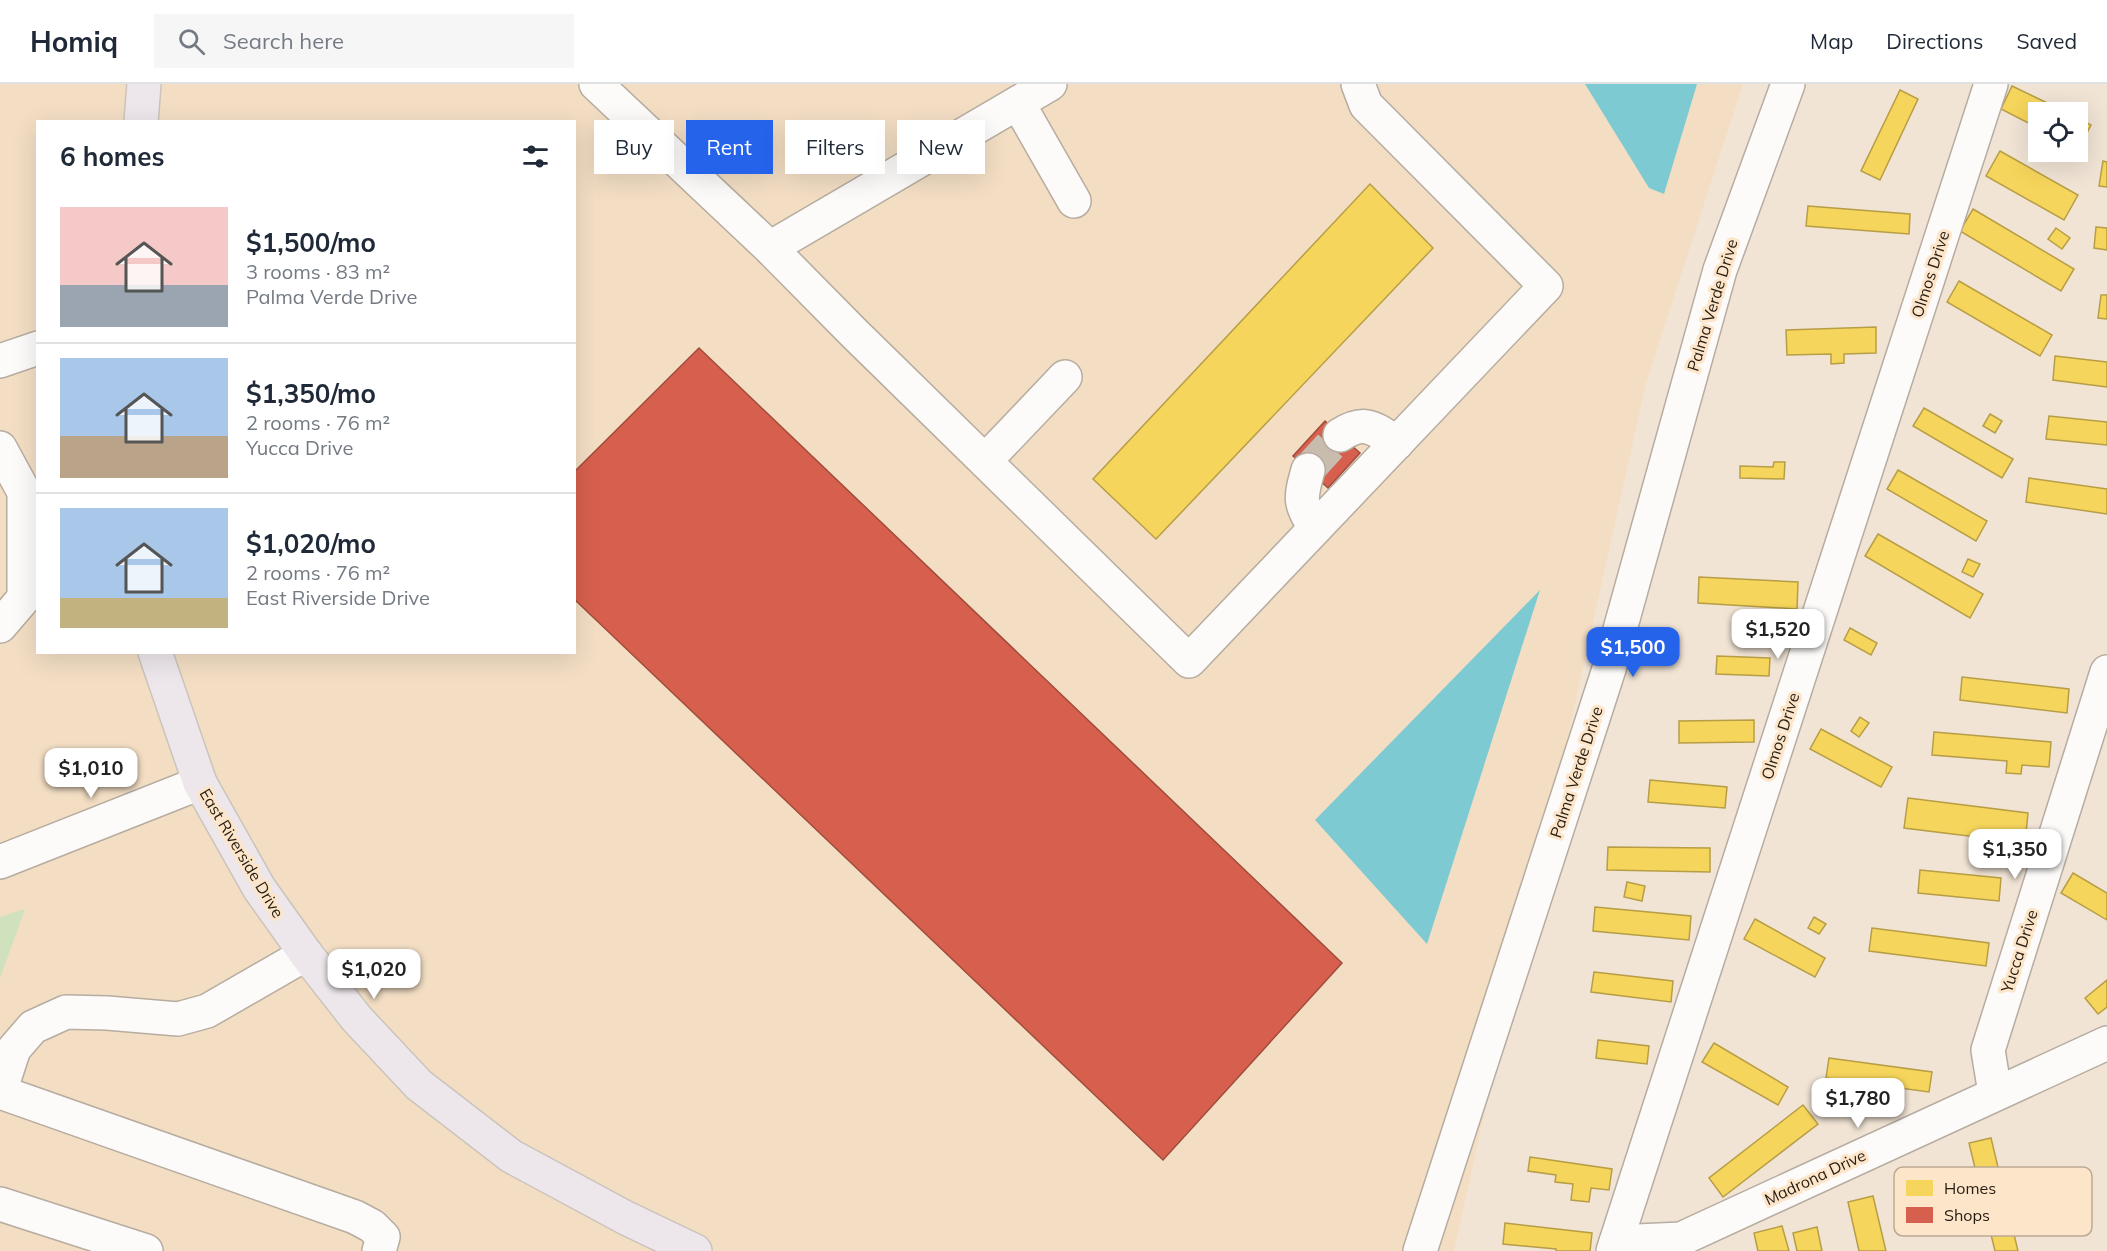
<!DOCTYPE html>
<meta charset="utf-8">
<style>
:root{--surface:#fff;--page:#f6f6f7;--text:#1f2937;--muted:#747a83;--line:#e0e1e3;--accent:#2563eb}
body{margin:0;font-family:Mulish,sans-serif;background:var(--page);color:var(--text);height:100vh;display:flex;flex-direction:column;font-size:22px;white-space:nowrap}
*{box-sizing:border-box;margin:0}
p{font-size:20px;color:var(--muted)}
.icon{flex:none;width:33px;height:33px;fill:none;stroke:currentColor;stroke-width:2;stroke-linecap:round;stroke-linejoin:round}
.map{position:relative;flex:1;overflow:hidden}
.sheet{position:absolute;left:36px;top:36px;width:540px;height:534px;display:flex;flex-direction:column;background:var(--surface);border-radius:0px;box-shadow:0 6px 24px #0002}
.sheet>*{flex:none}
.guide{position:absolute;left:594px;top:36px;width:570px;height:54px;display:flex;gap:12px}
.tools{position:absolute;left:2028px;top:18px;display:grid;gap:12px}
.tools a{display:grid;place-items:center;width:60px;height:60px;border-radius:0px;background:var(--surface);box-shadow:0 6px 24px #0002;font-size:30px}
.price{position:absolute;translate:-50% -51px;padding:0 14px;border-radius:12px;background:#fff;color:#222;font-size:20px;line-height:39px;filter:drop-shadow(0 2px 3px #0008)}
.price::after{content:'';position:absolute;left:50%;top:36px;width:18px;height:14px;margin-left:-9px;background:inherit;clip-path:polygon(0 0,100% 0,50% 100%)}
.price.on{background:var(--accent);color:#fff}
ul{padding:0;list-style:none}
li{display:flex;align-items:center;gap:18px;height:150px;padding:0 24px}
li+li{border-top:2px solid var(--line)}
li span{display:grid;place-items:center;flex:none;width:168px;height:120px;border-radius:0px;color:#555}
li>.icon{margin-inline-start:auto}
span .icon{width:72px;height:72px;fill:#fffc;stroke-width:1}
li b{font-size:26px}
h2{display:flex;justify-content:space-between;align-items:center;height:72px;padding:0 24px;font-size:26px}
.pill{padding:0 21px;border-radius:0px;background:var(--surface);box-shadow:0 6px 24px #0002;font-size:21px;line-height:54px}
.pill.on{background:var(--accent);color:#fff}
header{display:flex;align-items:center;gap:36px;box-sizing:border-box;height:84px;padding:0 30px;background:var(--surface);border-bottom:2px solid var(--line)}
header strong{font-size:28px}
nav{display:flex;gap:33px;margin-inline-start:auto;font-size:21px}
.search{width:420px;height:54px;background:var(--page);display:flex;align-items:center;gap:15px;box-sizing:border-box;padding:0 21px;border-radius:0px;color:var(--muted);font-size:22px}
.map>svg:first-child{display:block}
.built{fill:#f3dec4;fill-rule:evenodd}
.green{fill:#cfe1bd}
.water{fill:#7dcad2}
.homes{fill:#f6d55c;stroke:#b79e46;stroke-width:1.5}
.shops{fill:#d6604d;stroke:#a14c3b;stroke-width:1.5}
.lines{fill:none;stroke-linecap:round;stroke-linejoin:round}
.minor-tunnel{stroke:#c8bcae;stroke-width:33;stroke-dasharray:33 16;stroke-linecap:butt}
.minor-casing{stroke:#b6aca0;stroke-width:36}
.major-casing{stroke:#cac4bc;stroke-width:36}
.minor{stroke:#fdfbf9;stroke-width:33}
.major{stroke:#ede7eb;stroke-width:33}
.labels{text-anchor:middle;stroke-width:6;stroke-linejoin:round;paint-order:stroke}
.street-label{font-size:16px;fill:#251c12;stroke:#fde5c9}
.key{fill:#fde5c9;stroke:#bca992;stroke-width:1.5}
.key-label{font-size:16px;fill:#251c12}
</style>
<header>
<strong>Homiq</strong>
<div class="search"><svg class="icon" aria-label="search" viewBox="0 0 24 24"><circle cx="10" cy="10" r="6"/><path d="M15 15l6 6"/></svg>Search here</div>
<nav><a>Map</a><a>Directions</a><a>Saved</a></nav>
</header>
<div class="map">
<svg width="2107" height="1167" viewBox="0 0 2107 1167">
<rect width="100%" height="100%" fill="#f1e4d5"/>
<path class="built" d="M0,0H1743L1646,299L1454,1167H0ZM38,38H574V568H38Z"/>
<path class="green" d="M25,825L0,894V833Z"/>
<g class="water">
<path d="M1585,0H1697L1664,110L1649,104Z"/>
<path d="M1540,506L1427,860L1315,736Z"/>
</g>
<g class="homes">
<path d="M2012,2L2066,28H2038V44L2001,25Z"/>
<path d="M1900,6L1918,15L1880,96L1861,87Z"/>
<path d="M2078,34L2091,41L2079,64H2078Z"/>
<path d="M2000,67L2078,111L2064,136L1986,92Z"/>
<path d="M2103,77L2107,78V103L2099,102Z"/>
<path d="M1370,100L1433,164L1156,455L1093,395Z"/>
<path d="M1808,122L1910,130L1909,150L1806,142Z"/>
<path d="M1973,125L2074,185L2061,207L1960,147Z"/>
<path d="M2096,143L2107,144V166L2094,164Z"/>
<path d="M2056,144L2070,154L2062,165L2048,155Z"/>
<path d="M1959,197L2052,251L2040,272L1947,218Z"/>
<path d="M2101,211H2107V235L2098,234Z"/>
<path d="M1876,243V269L1844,270V279L1831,280V270L1787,271L1786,246Z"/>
<path d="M2055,272L2107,278V303L2053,296Z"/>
<path d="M1924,324L2013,375L2002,394L1913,342Z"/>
<path d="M1990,330L2002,337L1995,349L1983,342Z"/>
<path d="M2049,332L2107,338V361L2046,355Z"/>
<path d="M1774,378H1785L1784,395L1740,394V382L1773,383Z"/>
<path d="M1898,386L1987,437L1976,457L1887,405Z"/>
<path d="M2029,394L2107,405V430L2026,418Z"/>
<path d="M1878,450L1983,510L1970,534L1865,472Z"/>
<path d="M1968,475L1980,480L1973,493L1962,488Z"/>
<path d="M1699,493L1798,498L1797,525L1698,519Z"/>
<path d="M1850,544L1877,559L1871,571L1844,556Z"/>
<path d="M1717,572L1770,574L1769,592L1716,590Z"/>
<path d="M1962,593L2069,605L2067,629L1960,616Z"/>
<path d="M1860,633L1869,639L1859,653L1851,647Z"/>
<path d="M1754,636V658L1679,659V637Z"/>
<path d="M1821,645L1892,683L1881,703L1810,665Z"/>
<path d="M1934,648L2051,658L2049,683L2022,681L2021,690L2006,689L2007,677L1932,671Z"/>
<path d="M1650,696L1727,703L1725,724L1648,718Z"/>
<path d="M1908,714L2028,729L2025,759L1904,744Z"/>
<path d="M1608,763L1710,764V788L1607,786Z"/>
<path d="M1920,786L2001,794L1999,817L1918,809Z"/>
<path d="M2073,789L2107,809V836L2061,809Z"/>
<path d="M1627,798L1645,802L1642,817L1624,813Z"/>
<path d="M1595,823L1691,832L1689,856L1593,847Z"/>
<path d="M1814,833L1826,840L1819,850L1808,844Z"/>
<path d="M1755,835L1825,874L1815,893L1744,855Z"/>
<path d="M1872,844L1989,859L1986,882L1869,867Z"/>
<path d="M1594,888L1673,897L1671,918L1591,908Z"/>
<path d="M2107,896V923L2098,930L2085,914Z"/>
<path d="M1598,956L1649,962L1647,980L1596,974Z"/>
<path d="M1714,959L1788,1003L1778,1021L1702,978Z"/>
<path d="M1829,974L1932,988L1929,1008L1826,994Z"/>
<path d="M1803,1021L1818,1040L1723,1113L1709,1094Z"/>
<path d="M1991,1054L2018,1167H1995L1969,1059Z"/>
<path d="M1530,1073L1612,1085L1609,1106L1591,1104L1589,1118L1571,1116L1573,1100L1555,1098L1556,1091L1528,1087Z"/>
<path d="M1873,1112L1886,1167H1859L1848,1118Z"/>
<path d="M1505,1139L1592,1149L1590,1167H1556V1165L1503,1160Z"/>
<path d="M1782,1142L1789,1167H1758L1754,1149Z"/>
<path d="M1817,1143L1822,1167H1797L1793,1149Z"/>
</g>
<g class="shops">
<path d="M699,264L1342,879L1163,1076L574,515V388Z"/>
<path d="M1325,337L1360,369L1328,404L1293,372Z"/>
</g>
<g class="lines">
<path class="minor-tunnel" d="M1308,386L1340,351"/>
<defs>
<g id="minor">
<path d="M596,0L770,164L854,249L1189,577L1546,202L1366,21L1358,0"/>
<path d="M1018,19L1074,117"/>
<path d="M770,164L1050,0"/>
<path d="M0,277L38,264"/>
<path d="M1340,351C1365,335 1374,344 1397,359"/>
<path d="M0,364L24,408V514L0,542"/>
<path d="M985,377L1065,293"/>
<path d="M1308,386C1300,415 1299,418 1315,444"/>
<path d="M0,778L200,699"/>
<path d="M0,1008L355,1133L372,1142L383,1153L379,1167"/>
<path d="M0,1008L14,965L33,943L66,928L107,929L178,935L207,927L306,870"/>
<path d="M1995,1009L1988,966L2107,588"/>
<path d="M0,1120L146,1167"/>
<path d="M1616,1158L1681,1155L2107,959"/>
<path d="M1420,1167L1609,585L1720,186L1788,0"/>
<path d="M1613,1167L1991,0"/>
</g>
<g id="major">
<path d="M141,38L144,0"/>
<path d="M155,568L200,699L259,804L306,870L357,935L419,1001L511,1072L626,1134L695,1167"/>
</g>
</defs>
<use href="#minor" class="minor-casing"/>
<use href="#major" class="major-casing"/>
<use href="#minor" class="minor"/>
<use href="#major" class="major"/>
</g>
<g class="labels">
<g class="street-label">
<text transform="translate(1930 190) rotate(-72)" y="6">Olmos Drive</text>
<text transform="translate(1712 221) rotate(-73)" y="6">Palma Verde Drive</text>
<text transform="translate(1780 652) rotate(-72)" y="6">Olmos Drive</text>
<text transform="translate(1576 688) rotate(-72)" y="6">Palma Verde Drive</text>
<text transform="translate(242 769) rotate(59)" y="6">East Riverside Drive</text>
<text transform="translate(2019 867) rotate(-72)" y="6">Yucca Drive</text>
<text transform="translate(1815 1093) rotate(-25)" y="6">Madrona Drive</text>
</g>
</g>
<rect x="1894" y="1083" width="198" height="69" rx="9" class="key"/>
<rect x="1906" y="1096" width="27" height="16" fill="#f6d55c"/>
<rect x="1906" y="1123" width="27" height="16" fill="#d6604d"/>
<g class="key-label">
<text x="1944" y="1110">Homes</text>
<text x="1944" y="1137">Shops</text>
</g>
</svg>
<div class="tools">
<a><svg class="icon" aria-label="locate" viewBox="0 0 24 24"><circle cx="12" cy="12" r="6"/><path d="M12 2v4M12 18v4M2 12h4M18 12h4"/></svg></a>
</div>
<b class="price" style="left:1778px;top:576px">$1,520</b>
<b class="price on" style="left:1633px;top:594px">$1,500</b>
<b class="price" style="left:91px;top:715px">$1,010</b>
<b class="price" style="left:2015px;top:796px">$1,350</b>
<b class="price" style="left:374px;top:916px">$1,020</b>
<b class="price" style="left:1858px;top:1045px">$1,780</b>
<div class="guide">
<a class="pill">Buy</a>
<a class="pill on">Rent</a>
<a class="pill">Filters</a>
<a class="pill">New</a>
</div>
<section class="sheet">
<h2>6 homes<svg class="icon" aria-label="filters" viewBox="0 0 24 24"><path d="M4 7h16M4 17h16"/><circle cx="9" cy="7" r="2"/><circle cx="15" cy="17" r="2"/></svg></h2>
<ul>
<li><span style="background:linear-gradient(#f6c9c9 65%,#9aa5b1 0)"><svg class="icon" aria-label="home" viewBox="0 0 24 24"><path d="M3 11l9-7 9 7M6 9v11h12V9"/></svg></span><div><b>$1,500/mo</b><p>3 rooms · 83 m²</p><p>Palma Verde Drive</p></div></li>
<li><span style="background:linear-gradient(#a9c7e8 65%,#b9a48a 0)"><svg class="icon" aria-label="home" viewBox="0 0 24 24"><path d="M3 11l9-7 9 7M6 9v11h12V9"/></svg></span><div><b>$1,350/mo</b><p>2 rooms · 76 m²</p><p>Yucca Drive</p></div></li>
<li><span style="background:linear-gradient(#a9c7e8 75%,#c2b280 0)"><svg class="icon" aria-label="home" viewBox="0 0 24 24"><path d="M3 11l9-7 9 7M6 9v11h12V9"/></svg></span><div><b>$1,020/mo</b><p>2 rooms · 76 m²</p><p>East Riverside Drive</p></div></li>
</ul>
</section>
</div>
